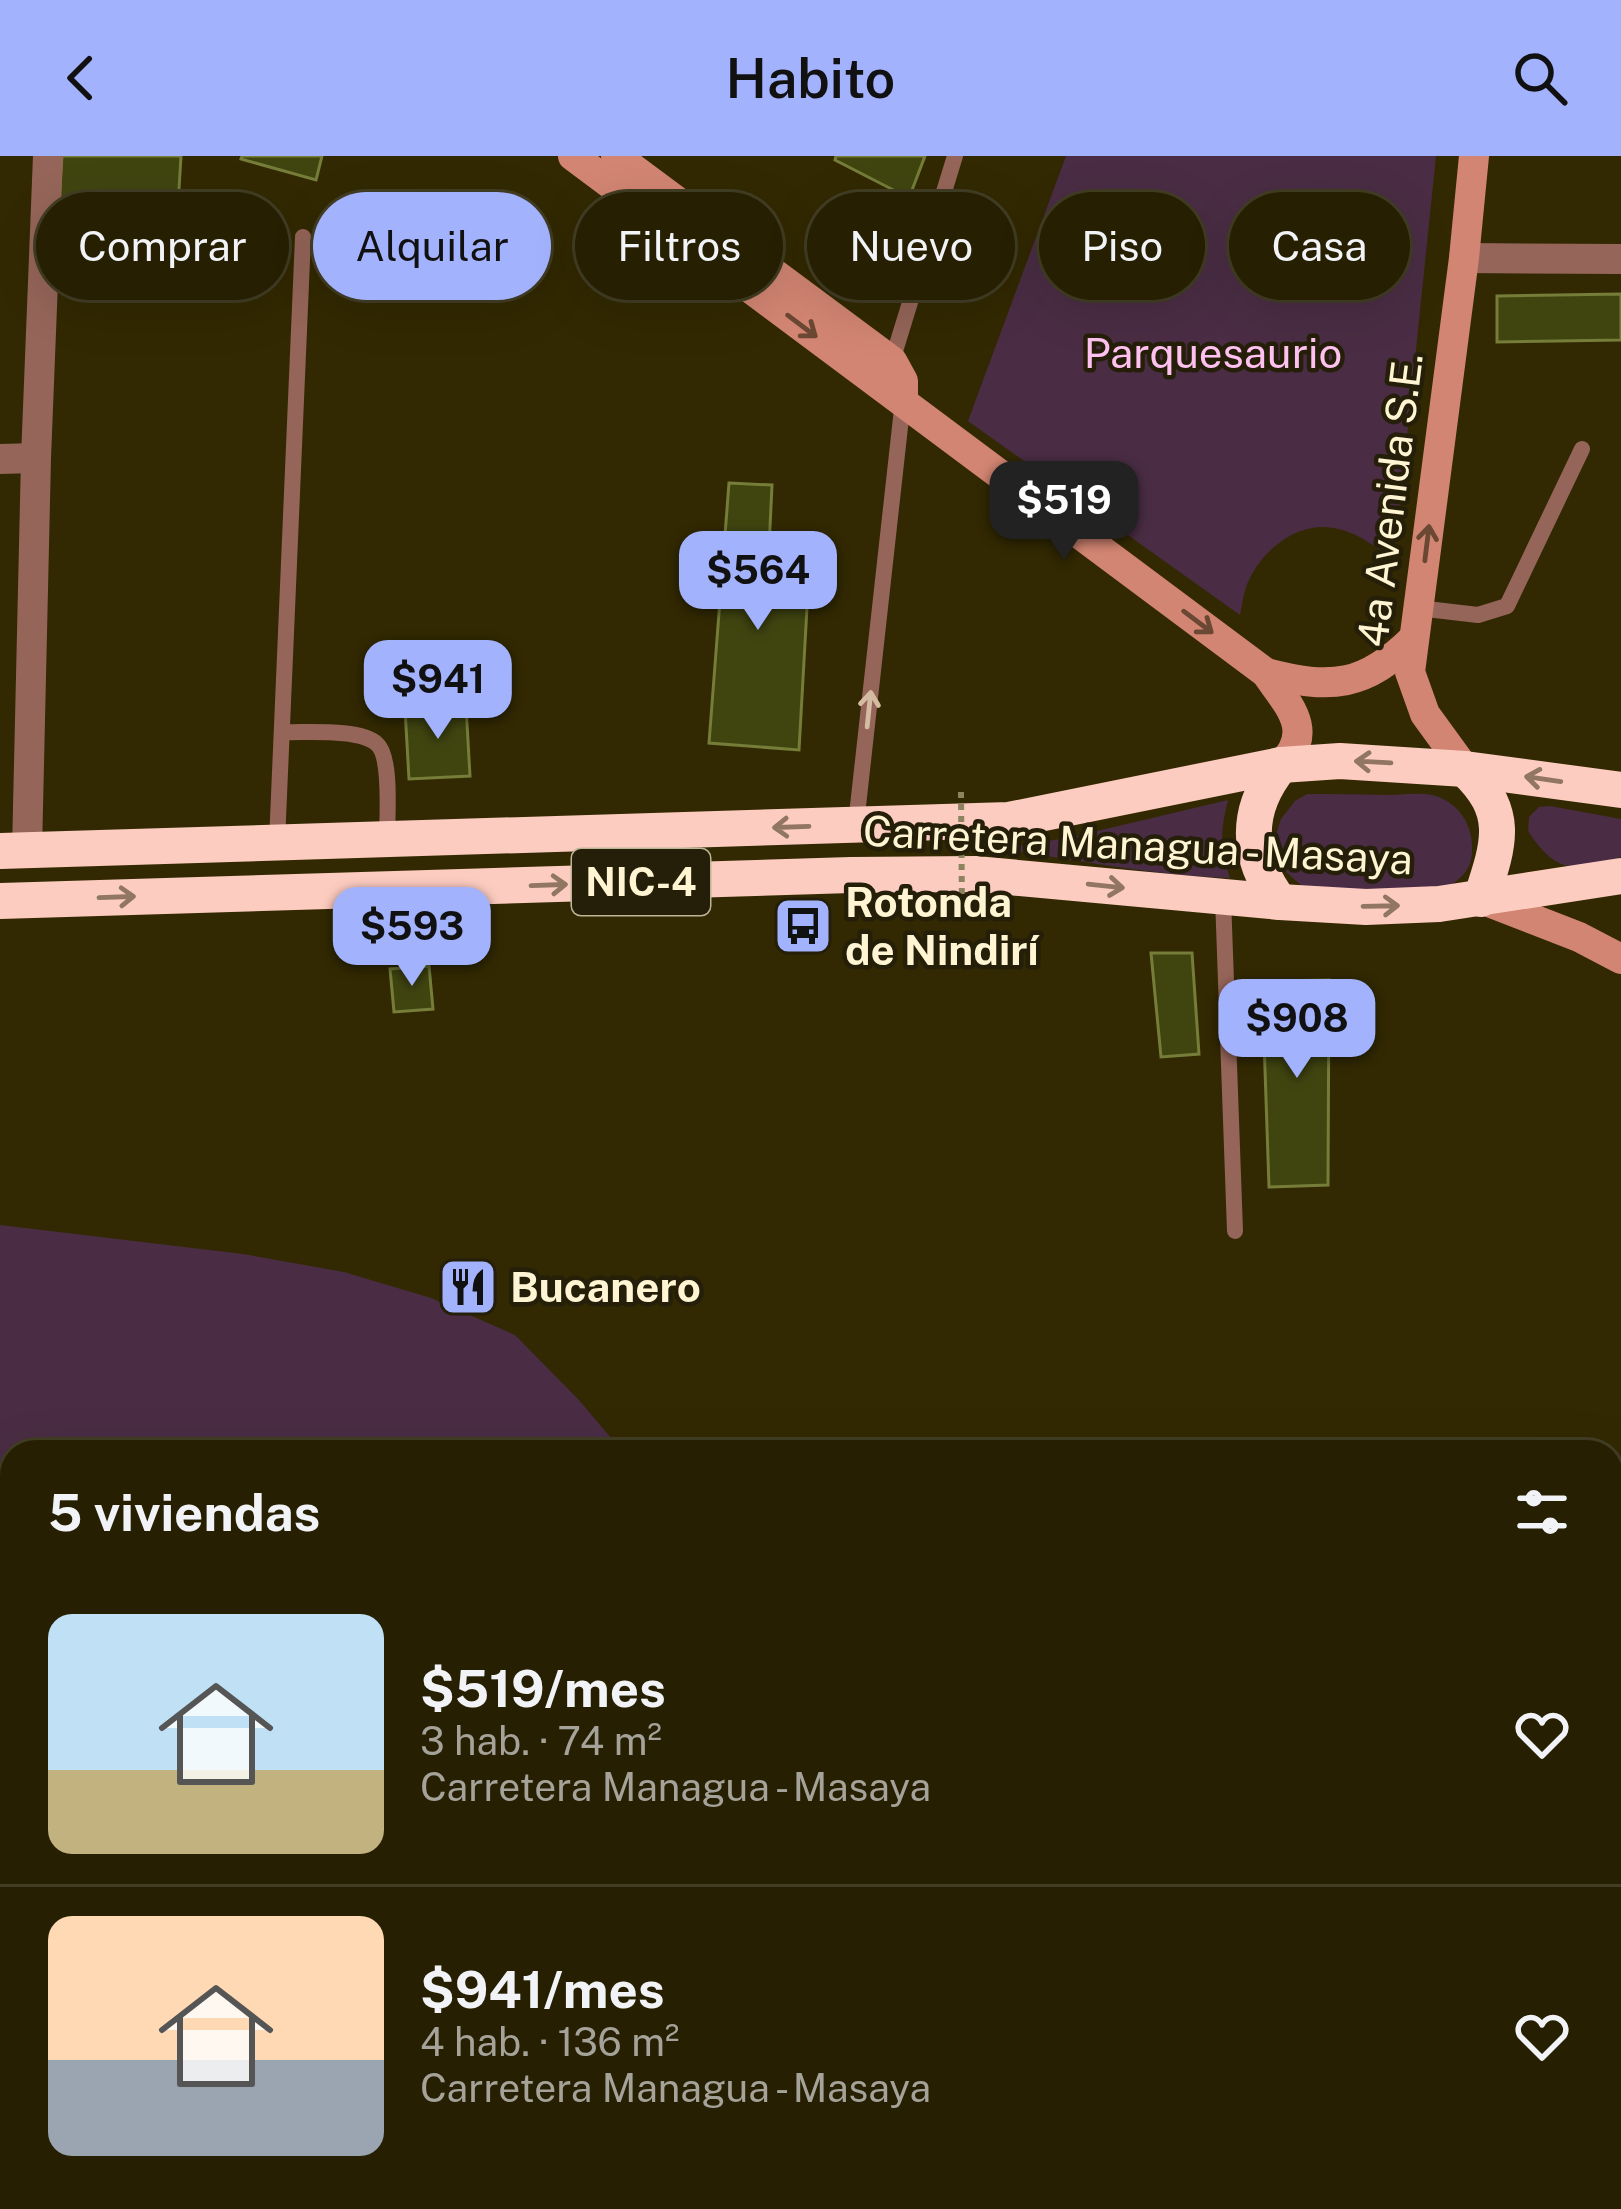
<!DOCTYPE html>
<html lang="es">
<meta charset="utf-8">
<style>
:root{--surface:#261f02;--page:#322c11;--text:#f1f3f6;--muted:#a4a299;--line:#423d24;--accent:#a3b2fd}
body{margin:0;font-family:"Public Sans",sans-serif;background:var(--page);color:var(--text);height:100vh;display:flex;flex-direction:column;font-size:45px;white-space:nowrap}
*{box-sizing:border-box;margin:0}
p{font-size:39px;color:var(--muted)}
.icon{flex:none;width:66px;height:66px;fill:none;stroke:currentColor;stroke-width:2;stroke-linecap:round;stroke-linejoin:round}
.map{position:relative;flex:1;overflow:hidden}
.drawer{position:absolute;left:0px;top:1284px;width:1623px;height:771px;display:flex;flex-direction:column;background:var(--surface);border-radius:36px 36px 0 0;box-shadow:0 12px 48px #0002,0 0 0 3px var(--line)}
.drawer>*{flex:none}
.hud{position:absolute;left:36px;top:36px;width:1551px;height:108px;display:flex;gap:24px}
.price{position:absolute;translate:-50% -102px;padding:0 27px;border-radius:24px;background:var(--accent);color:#111;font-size:39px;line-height:78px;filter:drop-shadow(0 3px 6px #0008)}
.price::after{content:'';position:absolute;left:50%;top:72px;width:36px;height:27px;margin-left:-18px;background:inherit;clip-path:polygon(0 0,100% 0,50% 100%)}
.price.selected{background:#222;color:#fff}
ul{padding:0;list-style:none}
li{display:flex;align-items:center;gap:36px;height:300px;padding:0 48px}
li+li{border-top:3px solid var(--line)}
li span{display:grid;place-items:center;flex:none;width:336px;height:240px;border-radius:24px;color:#555}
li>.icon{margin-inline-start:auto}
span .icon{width:144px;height:144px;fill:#fffc;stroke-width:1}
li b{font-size:51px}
h2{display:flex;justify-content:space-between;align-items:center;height:144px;padding:0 48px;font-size:51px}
.tag{padding:0 42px;border-radius:54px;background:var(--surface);box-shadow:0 12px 48px #0002,0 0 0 3px var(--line);font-size:42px;line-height:108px}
.tag.selected{background:var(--accent);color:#111}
header{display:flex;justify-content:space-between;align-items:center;height:156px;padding:0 48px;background:var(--accent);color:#111;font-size:54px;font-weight:600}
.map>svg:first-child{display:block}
.green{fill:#4a2d44}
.building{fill:#404510;stroke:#757d39;stroke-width:3}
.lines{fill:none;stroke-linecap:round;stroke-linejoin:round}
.lane{stroke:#956559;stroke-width:16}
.street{stroke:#956559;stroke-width:30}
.secondary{stroke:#d28572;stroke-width:30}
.highway{stroke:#fdccc0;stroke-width:36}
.path-bridge{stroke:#8d835f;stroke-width:6;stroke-dasharray:6 6;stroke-linecap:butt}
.oneway{stroke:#6a4833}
.oneway2{stroke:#d5bba2}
.oneway3{stroke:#917664}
.labels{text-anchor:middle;stroke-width:9;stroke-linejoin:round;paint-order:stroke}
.shield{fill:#251f09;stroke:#beb596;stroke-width:3}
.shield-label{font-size:39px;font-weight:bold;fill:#fff5d3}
.park-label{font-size:42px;fill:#fec1f0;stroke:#251f09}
.street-label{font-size:42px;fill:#fff5d3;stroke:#251f09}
.poi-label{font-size:42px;font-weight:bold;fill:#fff5d3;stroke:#251f09;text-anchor:start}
</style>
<header><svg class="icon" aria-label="back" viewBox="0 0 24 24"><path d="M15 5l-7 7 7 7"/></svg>Habito<svg class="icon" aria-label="search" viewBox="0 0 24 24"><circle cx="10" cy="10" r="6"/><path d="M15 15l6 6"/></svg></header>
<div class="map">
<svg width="1621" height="2053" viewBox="0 0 1621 2053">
<rect width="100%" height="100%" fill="#322902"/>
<g class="green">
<path d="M1066,0H1436L1394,406C1357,372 1316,355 1274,391C1262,401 1251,417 1246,431C1243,440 1242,450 1240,459L968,265Z"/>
<path d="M1307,638C1332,638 1358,638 1384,639C1399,639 1417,636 1432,639C1458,645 1474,669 1472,696C1471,718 1455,728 1437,736L1304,732L1285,715L1276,678L1281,663L1295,645Z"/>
<path d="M1228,644C1220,676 1220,691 1230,722C1152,720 1076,703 999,693L1072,681Z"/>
<path d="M1550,650L1621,663V701C1574,715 1557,719 1528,675L1529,661L1539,651Z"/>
<path d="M0,1069L243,1098L344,1116L431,1142L515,1179L578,1243L623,1296H12V1545L0,1547Z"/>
<path d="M1611,1780L1621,1786V2053H475L461,2043H1611Z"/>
</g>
<g class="building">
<path d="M62,0H181L177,66L58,59Z"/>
<path d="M242,0H322L316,24L241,3Z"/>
<path d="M836,0H925L909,42L835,4Z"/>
<path d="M1621,138V184L1497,186V140Z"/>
<path d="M729,327L772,329L768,413L809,416L799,594L709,587Z"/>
<path d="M466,550L470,620L409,623L405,553Z"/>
<path d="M1151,797H1192L1199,898L1161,901Z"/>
<path d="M429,810L433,853L394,856L390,813Z"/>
<path d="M1329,824L1328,1029L1269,1031L1262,825Z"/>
</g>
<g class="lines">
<g class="lane">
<path d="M892,205L955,0"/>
<path d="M1418,452L1478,459L1507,450L1582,293"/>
<path d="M282,576C305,577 360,572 377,588C392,601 387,662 387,683"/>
<path d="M856,668L903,244"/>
<path d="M277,686L303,81"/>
<path d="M1223,742L1235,1075"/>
</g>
<g class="street">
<path d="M1464,102L1621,103"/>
<path d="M0,303L36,302"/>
<path d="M27,695L36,302L48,0"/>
</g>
<g class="secondary">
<path d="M573,0L1266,517C1288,549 1316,575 1281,609"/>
<path d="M616,0L892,205L903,225V244"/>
<path d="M1266,517C1331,534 1365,531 1414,482"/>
<path d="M1465,613L1425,558L1410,516L1464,102L1474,0"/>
<path d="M1481,743L1579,781L1621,803"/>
</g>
<g class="highway">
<path d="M1465,613C1511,656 1499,688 1481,743"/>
<path d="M0,695L1009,664L1281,609L1340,605L1465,613L1621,634"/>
<path d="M0,745L851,719L975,718L1280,746L1366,751L1439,748L1621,720"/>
<path d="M1280,746C1246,702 1244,654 1281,609"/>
</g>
<path class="path-bridge" d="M961,636L962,755"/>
</g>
<defs><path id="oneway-shaft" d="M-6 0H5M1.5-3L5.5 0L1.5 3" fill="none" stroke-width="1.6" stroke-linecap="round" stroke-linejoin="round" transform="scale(3)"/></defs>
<g class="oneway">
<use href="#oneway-shaft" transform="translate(802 170) rotate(37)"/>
<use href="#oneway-shaft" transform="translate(1427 387) rotate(-83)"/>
<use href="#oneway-shaft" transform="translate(1198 466) rotate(37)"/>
</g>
<use class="oneway2" href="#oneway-shaft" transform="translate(869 553) rotate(-84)"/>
<g class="oneway3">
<use href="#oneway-shaft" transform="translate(1373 606) rotate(-177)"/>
<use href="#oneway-shaft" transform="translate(1543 623) rotate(-172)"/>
<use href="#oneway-shaft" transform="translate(791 671) rotate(178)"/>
<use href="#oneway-shaft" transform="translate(549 729) rotate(-2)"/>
<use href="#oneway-shaft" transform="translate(1106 730) rotate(6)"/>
<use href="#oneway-shaft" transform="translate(117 741) rotate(-2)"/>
<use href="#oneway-shaft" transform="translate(1381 750) rotate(-1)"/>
</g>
<defs>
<symbol id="bus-square" viewBox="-11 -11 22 22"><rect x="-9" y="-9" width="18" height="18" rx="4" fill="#a3b2fd" stroke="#251f09"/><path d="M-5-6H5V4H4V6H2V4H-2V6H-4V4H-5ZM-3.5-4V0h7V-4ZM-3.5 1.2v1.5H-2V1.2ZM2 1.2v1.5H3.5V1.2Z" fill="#111"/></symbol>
<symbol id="restaurant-square" viewBox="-11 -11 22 22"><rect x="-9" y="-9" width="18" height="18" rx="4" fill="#a3b2fd" stroke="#251f09"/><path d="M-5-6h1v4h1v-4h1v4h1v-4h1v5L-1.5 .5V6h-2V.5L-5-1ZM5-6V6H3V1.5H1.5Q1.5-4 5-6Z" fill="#111"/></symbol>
</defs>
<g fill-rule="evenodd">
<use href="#bus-square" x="770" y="737" width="66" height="66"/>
<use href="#restaurant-square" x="435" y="1098" width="66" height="66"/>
</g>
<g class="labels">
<rect class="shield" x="572" y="693" width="138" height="66" rx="9"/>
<g class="shield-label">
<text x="641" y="740">NIC-4</text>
</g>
<g class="park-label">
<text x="1213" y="212">Parquesaurio</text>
</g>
<g class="street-label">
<text transform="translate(1390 344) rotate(-83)" y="15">4a Avenida S.E.</text>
<text transform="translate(1138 689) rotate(3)" y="15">Carretera Managua - Masaya</text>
</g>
<g class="poi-label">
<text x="845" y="761">Rotonda<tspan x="845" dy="48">de Nindirí</tspan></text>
<text x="510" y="1146">Bucanero</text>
</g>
</g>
</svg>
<b class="price selected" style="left:1064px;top:407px">$519</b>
<b class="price" style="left:758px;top:477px">$564</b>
<b class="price" style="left:438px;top:586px">$941</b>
<b class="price" style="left:412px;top:833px">$593</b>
<b class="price" style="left:1297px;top:925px">$908</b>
<div class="hud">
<a class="tag">Comprar</a>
<a class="tag selected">Alquilar</a>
<a class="tag">Filtros</a>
<a class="tag">Nuevo</a>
<a class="tag">Piso</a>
<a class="tag">Casa</a>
</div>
<section class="drawer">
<h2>5 viviendas<svg class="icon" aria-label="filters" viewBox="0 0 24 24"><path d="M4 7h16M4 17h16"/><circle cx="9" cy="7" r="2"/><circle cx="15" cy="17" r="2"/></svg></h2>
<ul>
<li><span style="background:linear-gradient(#bfe0f5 65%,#c2b280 0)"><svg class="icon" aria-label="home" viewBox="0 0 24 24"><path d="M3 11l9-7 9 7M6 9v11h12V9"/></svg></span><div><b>$519/mes</b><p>3 hab. · 74 m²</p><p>Carretera Managua - Masaya</p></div><svg class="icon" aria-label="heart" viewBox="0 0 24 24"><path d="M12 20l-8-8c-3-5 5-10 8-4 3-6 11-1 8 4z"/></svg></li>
<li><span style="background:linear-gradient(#ffd9b3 60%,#9aa5b1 0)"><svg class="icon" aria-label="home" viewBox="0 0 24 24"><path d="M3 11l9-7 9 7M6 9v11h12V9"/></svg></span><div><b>$941/mes</b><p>4 hab. · 136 m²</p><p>Carretera Managua - Masaya</p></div><svg class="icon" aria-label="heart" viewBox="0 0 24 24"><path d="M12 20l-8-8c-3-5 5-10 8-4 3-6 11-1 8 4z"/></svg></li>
</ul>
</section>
</div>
